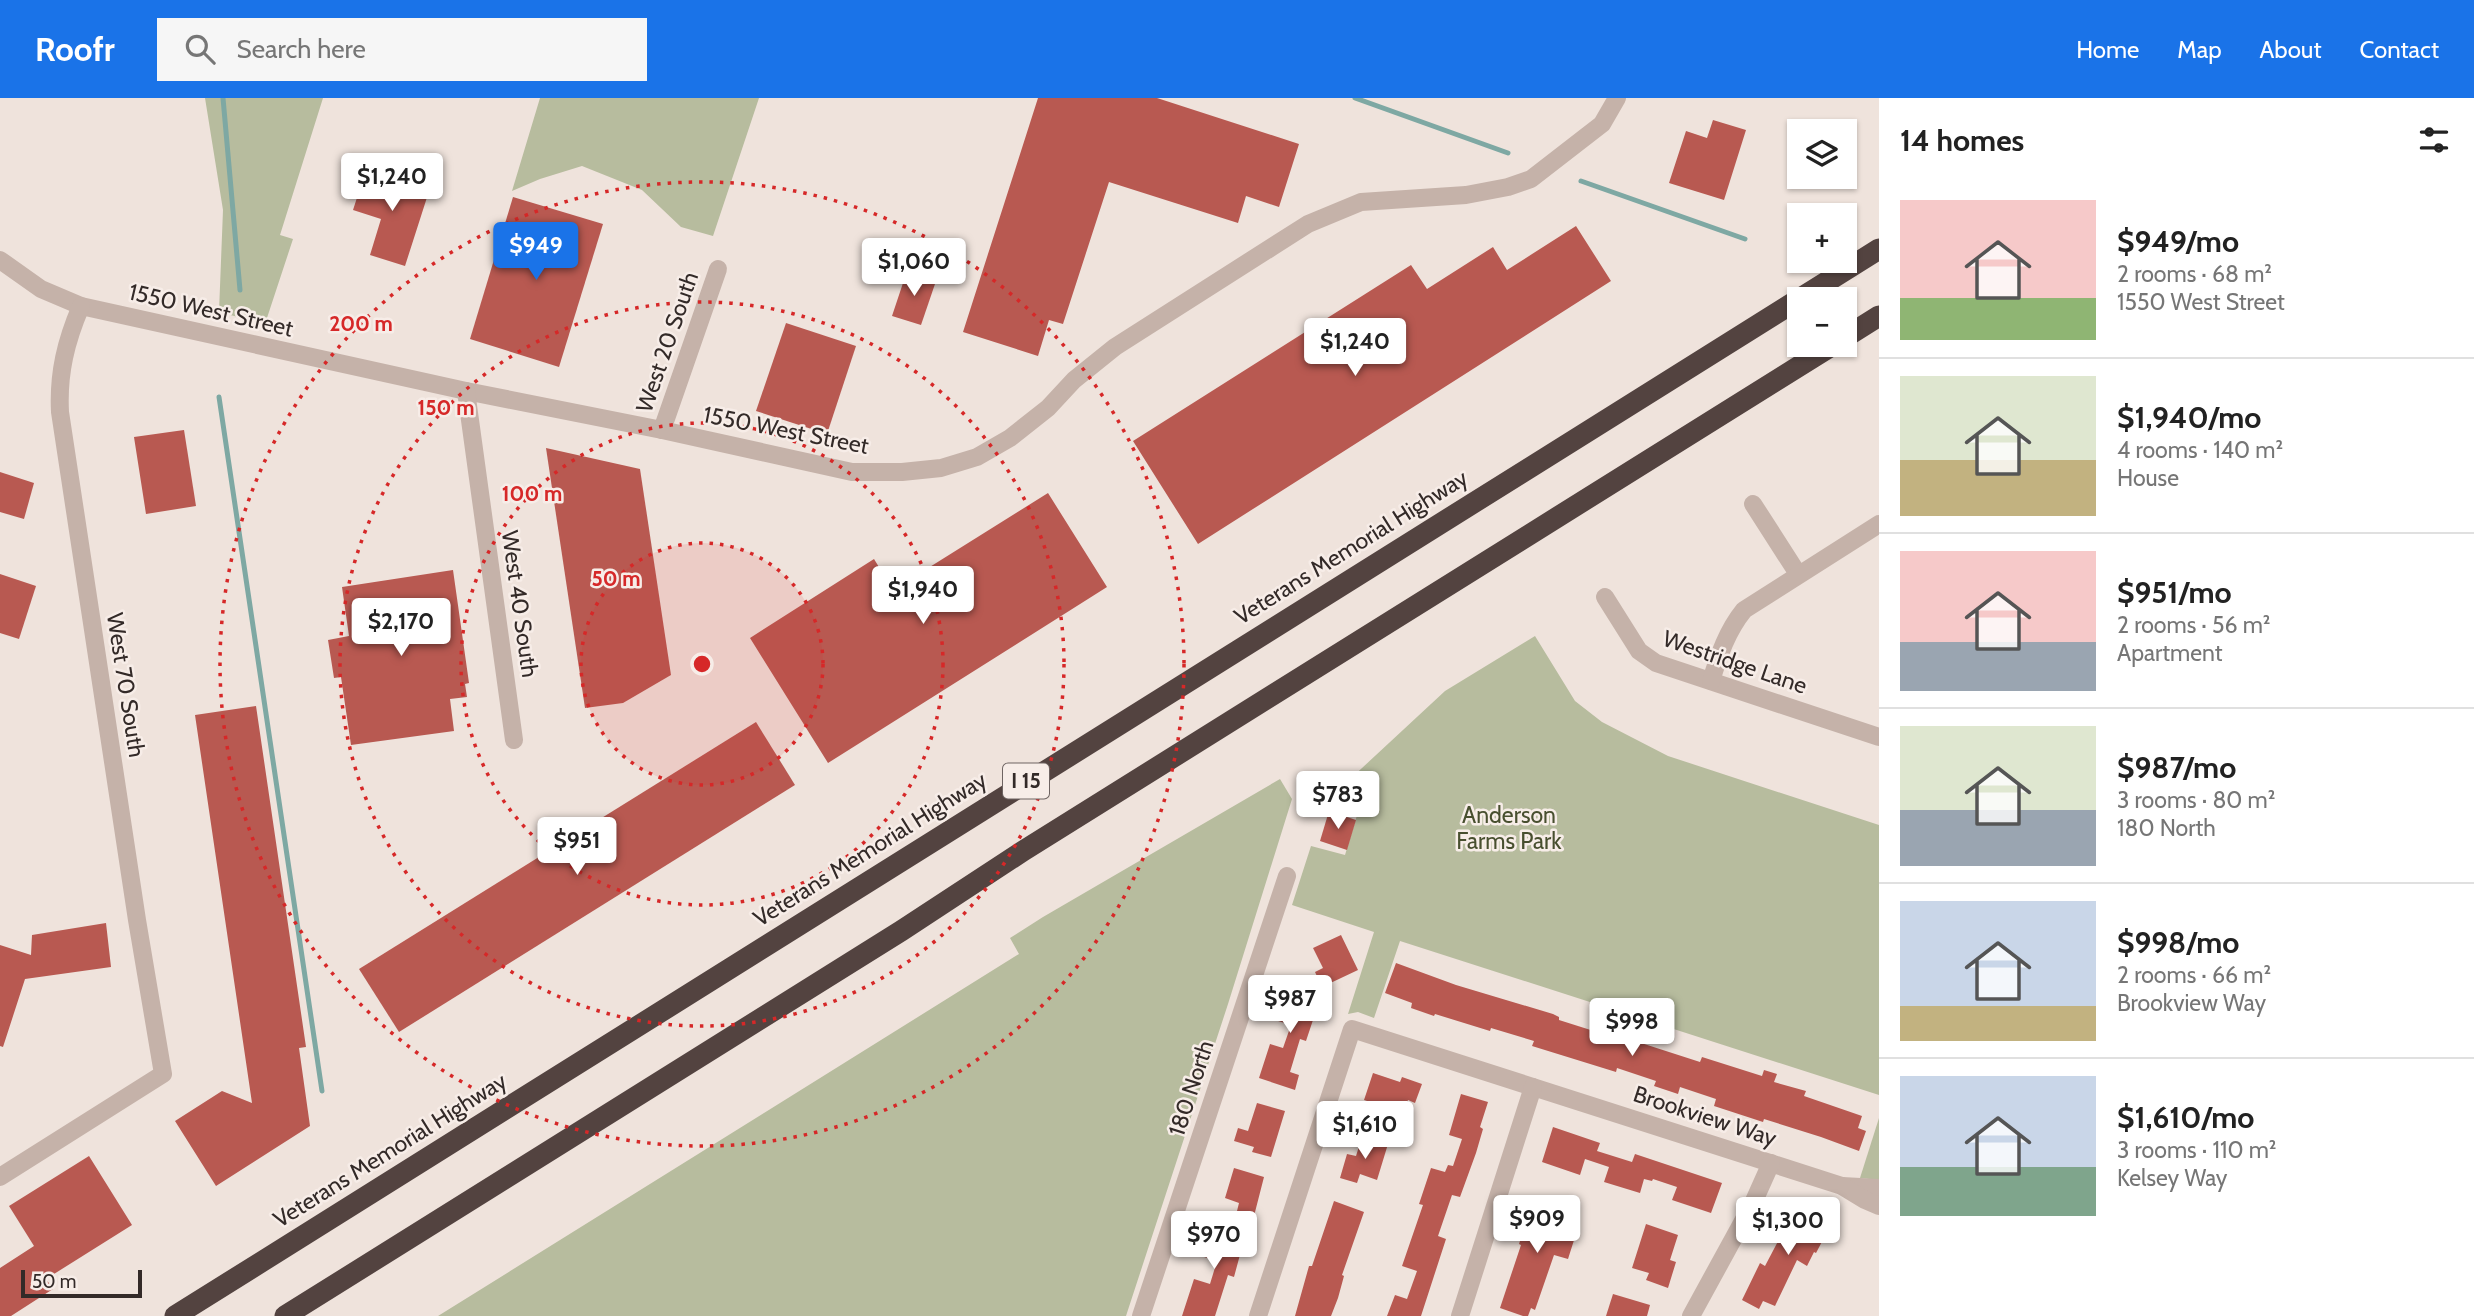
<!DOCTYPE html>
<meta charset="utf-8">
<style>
:root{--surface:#fff;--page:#f6f6f6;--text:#222;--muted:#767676;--line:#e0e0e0;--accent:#1a73e8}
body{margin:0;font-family:Cabin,sans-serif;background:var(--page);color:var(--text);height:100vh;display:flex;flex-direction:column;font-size:26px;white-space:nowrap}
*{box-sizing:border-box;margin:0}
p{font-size:23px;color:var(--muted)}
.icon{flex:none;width:38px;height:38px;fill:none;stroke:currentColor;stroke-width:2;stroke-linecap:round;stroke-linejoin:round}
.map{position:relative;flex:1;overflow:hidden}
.drawer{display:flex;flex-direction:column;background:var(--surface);width:595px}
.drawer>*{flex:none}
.buttons{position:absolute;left:1787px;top:21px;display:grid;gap:14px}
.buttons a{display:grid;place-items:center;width:70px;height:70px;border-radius:0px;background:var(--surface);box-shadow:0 2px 5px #0004;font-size:35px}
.scale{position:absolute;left:21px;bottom:18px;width:121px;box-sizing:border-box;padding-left:7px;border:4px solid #332a28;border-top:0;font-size:19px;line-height:24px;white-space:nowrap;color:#332a28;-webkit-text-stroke:5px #f7ede8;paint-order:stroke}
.price{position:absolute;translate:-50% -60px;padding:0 16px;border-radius:7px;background:#fff;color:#222;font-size:23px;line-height:46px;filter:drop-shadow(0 2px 4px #0008)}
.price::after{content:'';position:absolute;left:50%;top:42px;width:21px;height:16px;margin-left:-10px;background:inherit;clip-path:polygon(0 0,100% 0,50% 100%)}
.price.current{background:var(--accent);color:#fff}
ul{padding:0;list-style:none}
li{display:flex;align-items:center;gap:21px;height:175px;padding:0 21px}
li+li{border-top:2px solid var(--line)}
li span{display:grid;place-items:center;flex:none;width:196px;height:140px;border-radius:0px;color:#555}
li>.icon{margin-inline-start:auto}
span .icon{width:84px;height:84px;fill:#fffc;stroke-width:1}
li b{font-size:30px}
h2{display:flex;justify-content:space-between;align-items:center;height:84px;padding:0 21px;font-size:30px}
header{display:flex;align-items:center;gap:42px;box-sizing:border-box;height:98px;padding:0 35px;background:var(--accent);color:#fff}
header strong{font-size:33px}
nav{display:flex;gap:38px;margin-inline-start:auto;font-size:24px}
.search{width:490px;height:63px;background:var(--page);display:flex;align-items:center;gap:18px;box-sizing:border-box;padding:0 24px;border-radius:0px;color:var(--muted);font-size:26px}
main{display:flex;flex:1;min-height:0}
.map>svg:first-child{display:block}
.green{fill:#b7bc9e}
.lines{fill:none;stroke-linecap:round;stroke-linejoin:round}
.stream{stroke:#7ea8a3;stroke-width:5}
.building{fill:#b85951}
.street{stroke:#c5b2a9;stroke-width:18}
.highway{stroke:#534340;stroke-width:21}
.ring{fill:none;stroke:#d62828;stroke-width:3.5;stroke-dasharray:3.5 7}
.labels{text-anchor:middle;stroke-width:5;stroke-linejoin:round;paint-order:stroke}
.shield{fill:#f7ede8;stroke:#6e6462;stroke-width:2}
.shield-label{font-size:21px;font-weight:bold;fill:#332a28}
.street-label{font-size:23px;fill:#332a28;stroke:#f7ede8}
.park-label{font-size:23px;fill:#484f2f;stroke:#f7ede8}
.centre{fill:#d62828;stroke:#f7ede8;stroke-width:3.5}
.ring-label{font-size:21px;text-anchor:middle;font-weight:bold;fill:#d62828;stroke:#f7ede8;stroke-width:5;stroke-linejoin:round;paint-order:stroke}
</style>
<header>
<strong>Roofr</strong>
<div class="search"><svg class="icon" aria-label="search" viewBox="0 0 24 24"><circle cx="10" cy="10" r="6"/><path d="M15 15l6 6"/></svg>Search here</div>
<nav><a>Home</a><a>Map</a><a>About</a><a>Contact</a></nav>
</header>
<main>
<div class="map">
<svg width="1879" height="1218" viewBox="0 0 1879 1218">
<rect width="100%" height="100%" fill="#efe3dc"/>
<g class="green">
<path d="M205,0H323L280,137L293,141L265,226L219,214L223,112Z"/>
<path d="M540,0H759L713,138L681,129L642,92L582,68L540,81L512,93Z"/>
<path d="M1535,538L1575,603L1602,624L1668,658L1879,727V997L1400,843L1374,920L1358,914L1348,916L1374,834L1292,807L1311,748L1345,757L1361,704L1334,696L1445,593Z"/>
<path d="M1280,681L1292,701L1228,906L1126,1218H438L1019,856L1010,840L1043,819Z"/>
<path d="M1879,1020V1082L1860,1080Z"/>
</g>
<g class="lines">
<g class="stream">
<path d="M223,0L240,192"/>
<path d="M1355,0L1508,55"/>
<path d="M1581,83L1745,141"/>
<path d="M219,299L322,993"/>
</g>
</g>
<g class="building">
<path d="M1038,0H1157L1299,46L1279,109L1246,98L1238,125L1109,84L1063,226L1049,222L1038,258L963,234Z"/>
<path d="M1713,22L1746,32L1724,102L1669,85L1686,33L1707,40Z"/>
<path d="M367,69L430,90L405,168L370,157L381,121L353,112Z"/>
<path d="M513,99L603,126L559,269L470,241Z"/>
<path d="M1576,128L1611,183L1198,446L1133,343L1411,167L1427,191L1493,149L1507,172Z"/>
<path d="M907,173L936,183L921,227L892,218Z"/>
<path d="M786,225L856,248L827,336L756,313Z"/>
<path d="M184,332L196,408L146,416L134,339Z"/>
<path d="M546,350L640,371L671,577L623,605L585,610Z"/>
<path d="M0,374L34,385L24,421L0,414Z"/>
<path d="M1048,395L1107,489L828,665L750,540L874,461L893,492Z"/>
<path d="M453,472L469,585L465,586L467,599L450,601L454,633L351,647L341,579L334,580L328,542L349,538L342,489Z"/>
<path d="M0,476L36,488L19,541L0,535Z"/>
<path d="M256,608L306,949L299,950L310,1028L216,1088L175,1023L222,993L252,1005L195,617Z"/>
<path d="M756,624L795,687L399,934L359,871Z"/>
<path d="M1329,713L1356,722L1347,752L1320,743Z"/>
<path d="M106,825L111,869L25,881L3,949L0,948V847L31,857L32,837Z"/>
<path d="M1341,837L1358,872L1322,889L1315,874L1323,870L1313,850Z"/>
<path d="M1396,865L1456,887L1553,916L1559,919V922L1638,947V944L1700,964L1702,959L1762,978L1764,972L1777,976L1774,984L1806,993L1804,998L1862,1018L1858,1030L1866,1033L1859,1053L1821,1039L1764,1021L1763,1024L1714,1008L1716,1001L1680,989L1678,996L1654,988L1656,983L1617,970L1616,974L1532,948L1534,943L1491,930L1490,933L1435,916L1434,918L1411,910L1412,905L1385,895Z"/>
<path d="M1288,883L1317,893L1311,911L1316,913L1306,943L1300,941L1290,974L1299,977L1295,992L1259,980L1270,946L1283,950L1291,927L1275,922Z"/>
<path d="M1373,975L1400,984L1402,979L1422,986L1415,1005L1408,1002L1403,1015L1364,1002Z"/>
<path d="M1461,996L1488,1004L1480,1029L1483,1031L1476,1055L1460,1099L1452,1097L1438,1138L1446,1141L1421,1218H1387L1395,1197L1407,1201L1417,1173L1402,1168L1423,1107L1419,1106L1431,1070L1445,1074L1448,1067L1453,1068L1462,1041L1449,1037Z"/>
<path d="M1257,1005L1285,1013L1271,1059L1252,1054L1254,1049L1234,1043L1238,1030L1248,1033Z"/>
<path d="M1553,1029L1600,1045L1597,1053L1632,1064L1635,1056L1722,1085L1711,1115L1672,1102L1677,1089L1653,1081L1652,1083L1644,1081L1640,1095L1604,1084L1609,1069L1585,1061L1580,1077L1542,1064Z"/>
<path d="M1362,1039L1388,1046L1377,1082L1360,1076L1357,1085L1340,1080L1347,1056L1356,1058Z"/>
<path d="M89,1058L132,1127L46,1181L53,1191L11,1218H0V1170L34,1148L9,1108Z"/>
<path d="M1234,1070L1264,1079L1254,1118L1237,1113L1239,1105L1225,1100Z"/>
<path d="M1534,1099L1570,1110L1562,1135L1575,1139L1568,1161L1554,1157L1535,1212L1531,1210L1528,1218H1523L1500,1210L1521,1147L1519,1146Z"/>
<path d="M1334,1103L1364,1114L1342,1177L1344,1178L1338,1200L1331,1218H1295L1309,1168H1312Z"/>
<path d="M1806,1106L1834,1121L1816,1155L1814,1154L1807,1168L1797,1162L1775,1208L1763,1203L1759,1211L1742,1202L1760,1165L1765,1168L1786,1128L1793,1131Z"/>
<path d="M1211,1122L1239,1131L1233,1151L1241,1153L1234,1179L1228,1177L1215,1218H1182L1194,1181L1210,1186L1217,1163L1201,1158Z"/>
<path d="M1646,1126L1678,1137L1670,1162L1676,1164L1668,1190L1646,1182L1649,1175L1632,1170Z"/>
<path d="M1613,1196L1650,1207L1647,1218H1606Z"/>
</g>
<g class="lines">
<g class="street">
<path d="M0,162L41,191L81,208L466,293L662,332L852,374H902L941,370L977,359L1010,340L1048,310L1074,282L1115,249L1308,126L1361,104L1466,97L1508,89L1531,81L1602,26L1617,0"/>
<path d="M466,293L514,642"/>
<path d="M662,332L718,171"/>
<path d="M1753,406L1798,476"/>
<path d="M1605,499L1639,553L1656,565L1879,639"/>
<path d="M1711,583C1719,557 1727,533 1744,512L1879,426"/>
<path d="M0,1079L163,976L137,822L60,314C58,275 66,243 81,208"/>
<path d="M1842,1088L1879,1090"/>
<path d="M1141,1218L1287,778"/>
<path d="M1258,1218L1352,931L1842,1088L1865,1102L1879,1108"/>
<path d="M1460,1218L1533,989"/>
<path d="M1691,1218L1754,1103L1771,1065"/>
</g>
<g class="highway">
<path d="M1844,240L1879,218"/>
<path d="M175,1218L1879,151"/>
<path d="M285,1218L901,833L1023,753L1833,247"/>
</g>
</g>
<circle cx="702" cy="566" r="121" fill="#d62828" fill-opacity=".12"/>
<g class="ring">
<circle cx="702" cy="566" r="121"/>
<circle cx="702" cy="566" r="241"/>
<circle cx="702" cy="566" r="362"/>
<circle cx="702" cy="566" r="482"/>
</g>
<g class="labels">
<rect class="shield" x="1003" y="665.5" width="46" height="35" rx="5"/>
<g class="shield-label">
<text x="1026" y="690">I 15</text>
</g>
<g class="street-label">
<text transform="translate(211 212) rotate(13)" y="8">1550 West Street</text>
<text transform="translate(667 244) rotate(-71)" y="8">West 20 South</text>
<text transform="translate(786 332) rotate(11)" y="8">1550 West Street</text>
<text transform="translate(1351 449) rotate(-32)" y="8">Veterans Memorial Highway</text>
<text transform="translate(520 506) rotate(82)" y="8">West 40 South</text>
<text transform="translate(1735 564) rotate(19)" y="8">Westridge Lane</text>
<text transform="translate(126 587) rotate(81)" y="8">West 70 South</text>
<text transform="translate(870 751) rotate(-32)" y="8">Veterans Memorial Highway</text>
<text transform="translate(1191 990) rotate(-72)" y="8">180 North</text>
<text transform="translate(1705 1018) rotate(18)" y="8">Brookview Way</text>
<text transform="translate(390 1052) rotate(-32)" y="8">Veterans Memorial Highway</text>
</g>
<g class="park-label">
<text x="1509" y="725">Anderson<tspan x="1509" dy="26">Farms Park</tspan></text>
</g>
</g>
<circle cx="702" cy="566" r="10" class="centre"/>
<g class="ring-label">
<text x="361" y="233">200 m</text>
<text x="446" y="317">150 m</text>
<text x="532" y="403">100 m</text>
<text x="616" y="488">50 m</text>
</g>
</svg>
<div class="buttons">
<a><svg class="icon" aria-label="layers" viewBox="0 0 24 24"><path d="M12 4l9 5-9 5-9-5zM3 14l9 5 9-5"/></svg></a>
<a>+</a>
<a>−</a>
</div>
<div class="scale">50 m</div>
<b class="price" style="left:392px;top:115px">$1,240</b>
<b class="price current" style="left:536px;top:184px">$949</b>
<b class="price" style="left:914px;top:200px">$1,060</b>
<b class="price" style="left:1355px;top:280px">$1,240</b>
<b class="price" style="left:923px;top:528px">$1,940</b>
<b class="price" style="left:401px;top:560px">$2,170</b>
<b class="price" style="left:1338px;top:733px">$783</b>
<b class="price" style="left:577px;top:779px">$951</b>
<b class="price" style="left:1290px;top:937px">$987</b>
<b class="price" style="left:1632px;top:960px">$998</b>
<b class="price" style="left:1365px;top:1063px">$1,610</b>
<b class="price" style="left:1537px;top:1157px">$909</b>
<b class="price" style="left:1788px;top:1159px">$1,300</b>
<b class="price" style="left:1214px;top:1173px">$970</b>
</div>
<section class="drawer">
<h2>14 homes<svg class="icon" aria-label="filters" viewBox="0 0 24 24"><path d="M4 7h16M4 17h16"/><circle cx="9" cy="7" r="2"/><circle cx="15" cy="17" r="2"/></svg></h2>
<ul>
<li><span style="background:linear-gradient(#f6c9c9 70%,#8fb573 0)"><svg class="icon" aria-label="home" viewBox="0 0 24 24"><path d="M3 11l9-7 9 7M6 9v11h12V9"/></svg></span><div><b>$949/mo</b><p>2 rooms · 68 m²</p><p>1550 West Street</p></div></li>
<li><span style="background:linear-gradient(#dfe7d0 60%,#c2b280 0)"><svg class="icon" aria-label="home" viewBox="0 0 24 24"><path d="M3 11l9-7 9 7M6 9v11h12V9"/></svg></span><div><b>$1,940/mo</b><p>4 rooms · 140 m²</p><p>House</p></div></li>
<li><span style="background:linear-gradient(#f6c9c9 65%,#9aa5b1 0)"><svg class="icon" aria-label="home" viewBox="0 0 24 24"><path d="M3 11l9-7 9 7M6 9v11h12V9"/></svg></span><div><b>$951/mo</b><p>2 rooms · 56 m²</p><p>Apartment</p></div></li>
<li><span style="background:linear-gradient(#dfe7d0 60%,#9aa5b1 0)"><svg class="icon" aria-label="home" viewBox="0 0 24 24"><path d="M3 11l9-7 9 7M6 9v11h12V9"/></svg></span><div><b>$987/mo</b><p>3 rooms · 80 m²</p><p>180 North</p></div></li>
<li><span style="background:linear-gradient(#c9d6e8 75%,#c2b280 0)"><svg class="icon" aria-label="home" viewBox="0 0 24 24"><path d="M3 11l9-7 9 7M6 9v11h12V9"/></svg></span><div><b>$998/mo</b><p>2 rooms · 66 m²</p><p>Brookview Way</p></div></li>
<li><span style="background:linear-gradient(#c9d6e8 65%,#7fa58c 0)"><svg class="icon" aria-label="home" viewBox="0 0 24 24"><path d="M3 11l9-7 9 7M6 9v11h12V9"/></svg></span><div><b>$1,610/mo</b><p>3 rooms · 110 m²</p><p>Kelsey Way</p></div></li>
</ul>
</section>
</main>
